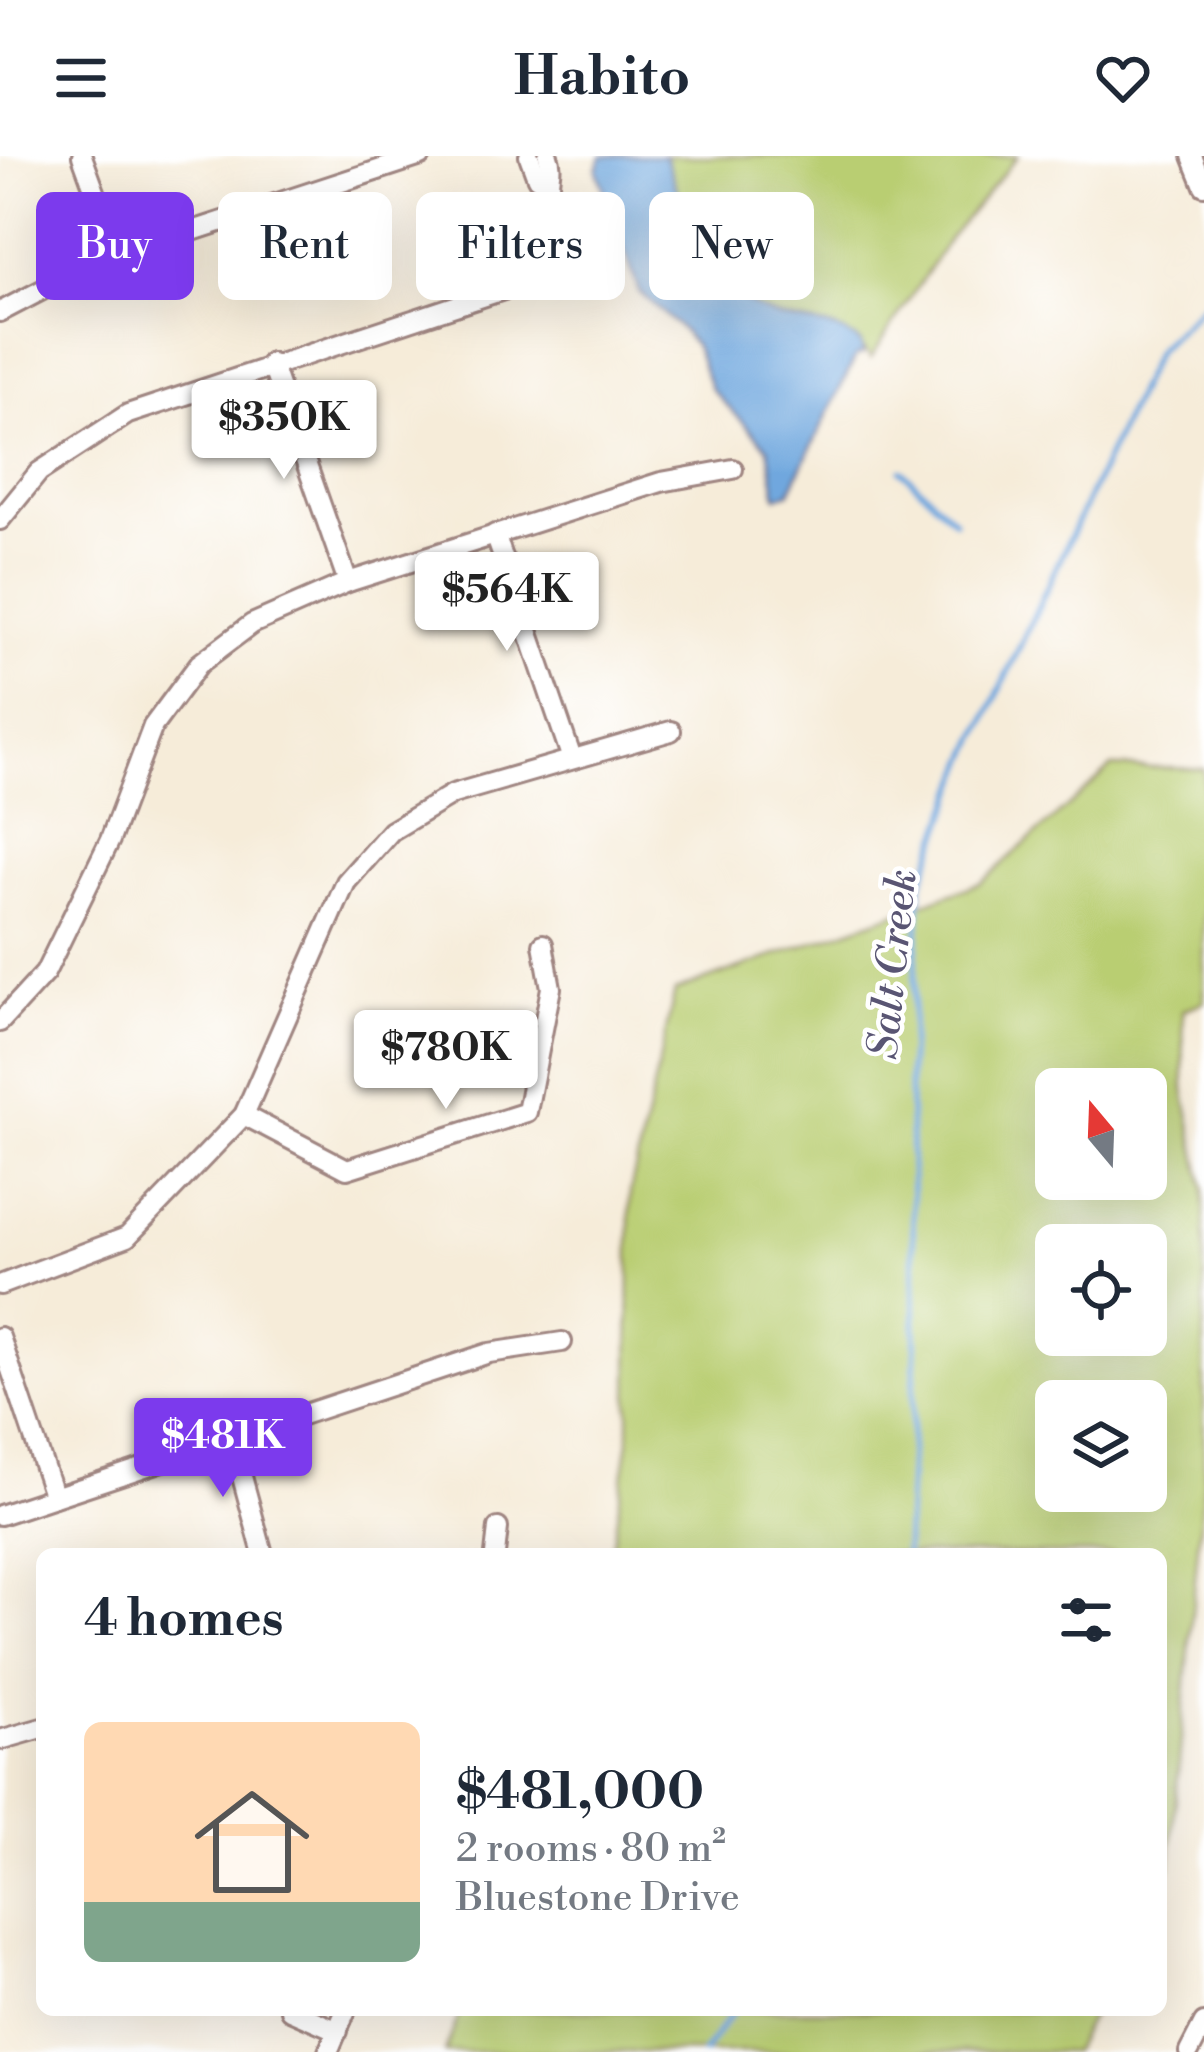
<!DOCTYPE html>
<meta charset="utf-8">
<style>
:root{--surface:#fff;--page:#f2f2f3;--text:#1f2937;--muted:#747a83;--line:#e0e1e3;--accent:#7c3aed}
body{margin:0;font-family:"Libre Bodoni",serif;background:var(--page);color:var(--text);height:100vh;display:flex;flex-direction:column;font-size:45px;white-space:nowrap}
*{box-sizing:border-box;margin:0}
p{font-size:39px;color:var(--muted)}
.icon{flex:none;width:66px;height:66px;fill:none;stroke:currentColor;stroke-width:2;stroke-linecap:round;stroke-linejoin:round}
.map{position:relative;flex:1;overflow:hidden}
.side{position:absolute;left:36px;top:1392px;width:1131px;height:468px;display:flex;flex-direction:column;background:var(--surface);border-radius:18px;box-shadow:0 12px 48px #0002}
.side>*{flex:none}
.guide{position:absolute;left:36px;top:36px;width:1134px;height:108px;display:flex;gap:24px}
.needle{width:78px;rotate:341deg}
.buttons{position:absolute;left:1035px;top:912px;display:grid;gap:24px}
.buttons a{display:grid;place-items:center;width:132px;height:132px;border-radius:18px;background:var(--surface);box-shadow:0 12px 48px #0002;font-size:60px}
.price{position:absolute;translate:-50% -102px;padding:0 27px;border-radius:12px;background:#fff;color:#222;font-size:39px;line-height:78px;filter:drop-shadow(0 3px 6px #0008)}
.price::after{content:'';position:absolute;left:50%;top:72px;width:36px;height:27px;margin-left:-18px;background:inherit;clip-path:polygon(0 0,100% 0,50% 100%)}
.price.on{background:var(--accent);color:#fff}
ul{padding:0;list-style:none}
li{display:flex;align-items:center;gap:36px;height:300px;padding:0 48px}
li+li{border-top:3px solid var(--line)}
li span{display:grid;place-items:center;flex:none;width:336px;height:240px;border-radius:18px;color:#555}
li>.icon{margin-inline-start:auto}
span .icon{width:144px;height:144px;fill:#fffc;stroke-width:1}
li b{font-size:51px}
h2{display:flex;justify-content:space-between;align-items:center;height:144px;padding:0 48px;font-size:51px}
.pill{padding:0 42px;border-radius:18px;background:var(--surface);box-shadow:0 12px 48px #0002;font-size:42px;line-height:108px}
.pill.on{background:var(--accent);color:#fff}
header{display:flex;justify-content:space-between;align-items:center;height:156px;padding:0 48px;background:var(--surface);font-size:54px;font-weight:700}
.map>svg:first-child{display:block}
.green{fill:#b9ce72;stroke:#82764e;stroke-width:3;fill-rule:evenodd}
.water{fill:#6fa7de;stroke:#5c6384;stroke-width:3}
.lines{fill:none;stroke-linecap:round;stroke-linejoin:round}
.stream{stroke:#6fa7de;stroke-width:6}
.minor-casing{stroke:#a08682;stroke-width:24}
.minor{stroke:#fff;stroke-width:18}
.labels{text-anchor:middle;stroke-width:9;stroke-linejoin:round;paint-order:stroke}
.water-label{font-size:42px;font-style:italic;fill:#595573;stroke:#fff}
</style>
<header><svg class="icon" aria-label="menu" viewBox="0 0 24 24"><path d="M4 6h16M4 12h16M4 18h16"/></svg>Habito<svg class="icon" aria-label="heart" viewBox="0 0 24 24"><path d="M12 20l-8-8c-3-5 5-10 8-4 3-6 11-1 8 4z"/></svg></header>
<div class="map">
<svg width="1204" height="1896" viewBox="0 0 1204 1896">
<rect width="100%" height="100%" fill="#fff"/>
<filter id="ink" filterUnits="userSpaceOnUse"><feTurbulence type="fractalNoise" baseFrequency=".00833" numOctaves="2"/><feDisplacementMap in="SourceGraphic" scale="24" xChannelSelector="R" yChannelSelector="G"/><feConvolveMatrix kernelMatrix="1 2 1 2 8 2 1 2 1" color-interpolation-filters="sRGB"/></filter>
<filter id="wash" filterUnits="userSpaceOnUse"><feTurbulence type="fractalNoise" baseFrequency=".004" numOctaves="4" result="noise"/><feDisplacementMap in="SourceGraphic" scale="48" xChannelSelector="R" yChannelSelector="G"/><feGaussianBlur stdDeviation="2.7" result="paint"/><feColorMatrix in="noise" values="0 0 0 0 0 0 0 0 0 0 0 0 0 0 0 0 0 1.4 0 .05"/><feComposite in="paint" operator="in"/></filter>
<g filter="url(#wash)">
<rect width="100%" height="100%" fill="#f6ecd9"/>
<g class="green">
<path d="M665,0H1018L950,81L871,202L863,192C824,177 773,167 740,141C700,110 682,46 665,0Z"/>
<path d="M1112,611L1204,613V846L1183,854L1184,933L1204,1032V1322L1170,1709L1161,1726V1398H611L629,1284L630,1036L675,835L981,727ZM1056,933H1146V1023H1056ZM1056,1089H1146V1179H1056ZM1146,1245V1335H1056V1245Z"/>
<path d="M461,1854H1094L1072,1896H445Z"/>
</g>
<path class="water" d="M601,0H665C686,56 709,138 773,159C805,170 833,164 861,187L863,198L856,200L789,337L777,341L768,292L711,233L695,190L682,174L639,136L597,14Z"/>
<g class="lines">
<g class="stream">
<path d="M901,314L954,364"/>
<path d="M905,1398L916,1189L909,913L921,729L966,607L1156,195L1204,148"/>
<path d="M704,1896L734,1854"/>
</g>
</g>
</g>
<g filter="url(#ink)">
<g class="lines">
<defs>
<g id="minor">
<path d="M82,0L118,99"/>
<path d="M529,0L537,22L549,29"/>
<path d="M1192,0L1204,30"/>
<path d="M0,156L92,108L421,0"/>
<path d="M271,207L348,426"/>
<path d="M0,364L39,316L128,258L543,121L566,108C569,78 550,57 549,29C549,17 553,13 548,0"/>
<path d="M495,378L571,600"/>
<path d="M0,866L45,817L110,684L153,570L199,508L252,468L348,426L661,326L733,313"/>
<path d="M244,959L347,1013L527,956L551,832L543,788"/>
<path d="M0,1129L127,1081L244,959L346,726L391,675L453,638L671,575"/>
<path d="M0,1181L54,1341"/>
<path d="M231,1280L263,1398"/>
<path d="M0,1359L489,1197L562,1186"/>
<path d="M495,1398L498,1372"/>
<path d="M0,1584L42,1572"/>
<path d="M290,1854L338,1875"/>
<path d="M328,1896L346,1854"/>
<path d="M1189,1896L1204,1867"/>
</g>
</defs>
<use href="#minor" class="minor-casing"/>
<use href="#minor" class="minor"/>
</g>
</g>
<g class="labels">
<g class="water-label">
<text transform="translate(891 808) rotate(-84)" y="15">Salt Creek</text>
</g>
</g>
</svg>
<div class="buttons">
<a><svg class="needle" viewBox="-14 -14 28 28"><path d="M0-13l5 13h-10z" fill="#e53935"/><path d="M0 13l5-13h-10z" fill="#747a83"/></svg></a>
<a><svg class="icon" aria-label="locate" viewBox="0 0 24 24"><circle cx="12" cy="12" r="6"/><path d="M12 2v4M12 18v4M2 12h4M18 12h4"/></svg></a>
<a><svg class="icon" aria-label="layers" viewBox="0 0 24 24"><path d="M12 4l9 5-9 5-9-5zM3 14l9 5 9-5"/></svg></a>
</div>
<b class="price" style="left:284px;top:326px">$350K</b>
<b class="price" style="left:507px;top:498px">$564K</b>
<b class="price" style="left:446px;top:956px">$780K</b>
<b class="price on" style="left:223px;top:1344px">$481K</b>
<div class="guide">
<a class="pill on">Buy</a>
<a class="pill">Rent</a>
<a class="pill">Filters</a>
<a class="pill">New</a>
</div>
<section class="side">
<h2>4 homes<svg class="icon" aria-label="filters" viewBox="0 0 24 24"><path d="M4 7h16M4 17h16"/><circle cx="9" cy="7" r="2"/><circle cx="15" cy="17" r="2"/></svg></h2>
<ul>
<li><span style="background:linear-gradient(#ffd9b3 75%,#7fa58c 0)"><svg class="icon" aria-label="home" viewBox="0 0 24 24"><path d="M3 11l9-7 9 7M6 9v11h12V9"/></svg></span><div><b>$481,000</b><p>2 rooms · 80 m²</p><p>Bluestone Drive</p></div></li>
</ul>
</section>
</div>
